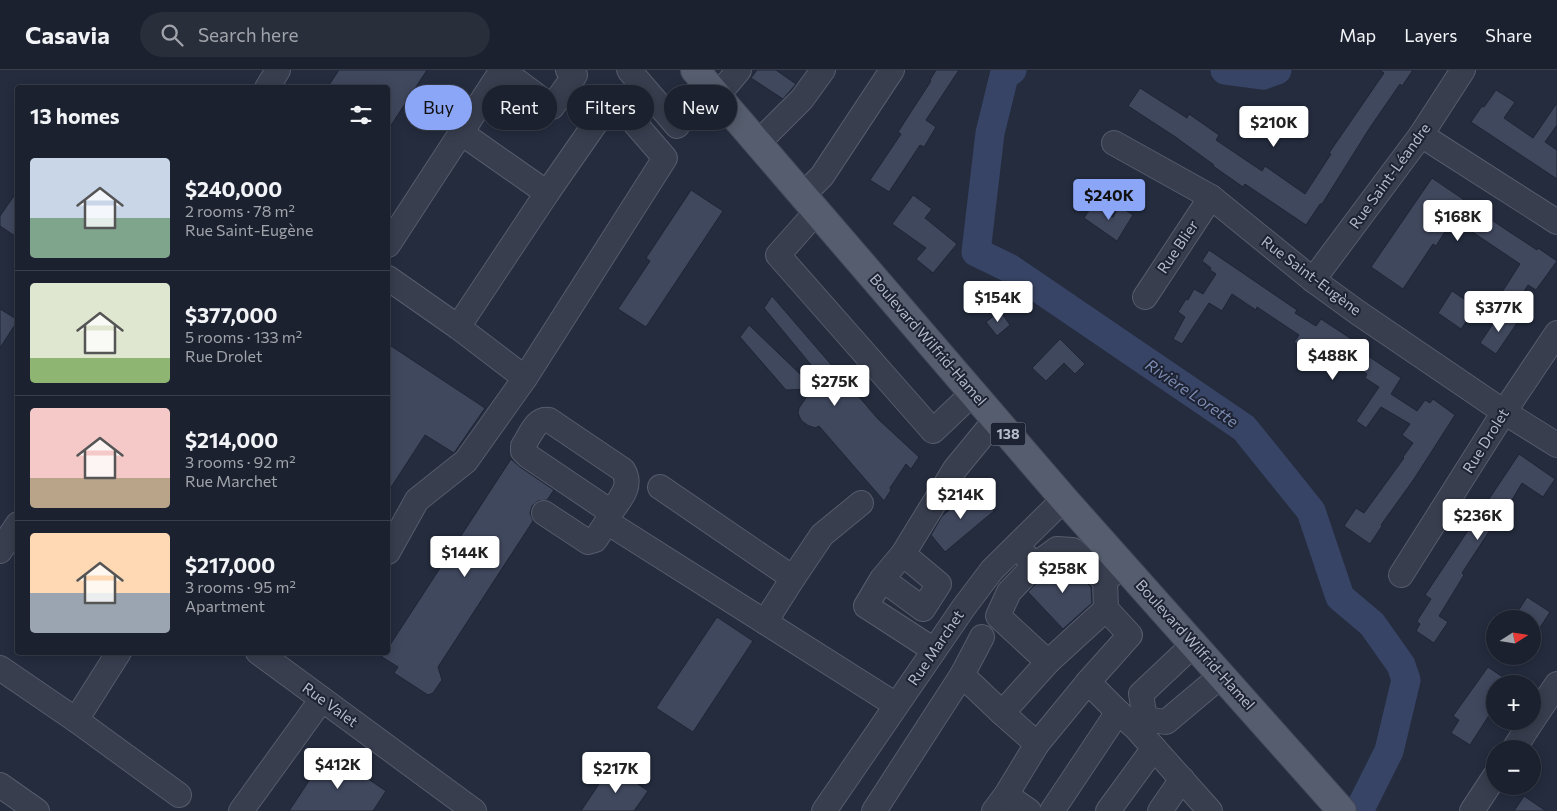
<!DOCTYPE html>
<meta charset="utf-8">
<style>
:root{--surface:#1b212e;--page:#282e3a;--text:#f1f3f6;--muted:#a0a3aa;--line:#393e4a;--accent:#8ba5f7}
body{margin:0;font-family:Commissioner,sans-serif;background:var(--page);color:var(--text);height:100vh;display:flex;flex-direction:column;font-size:19px;white-space:nowrap}
*{box-sizing:border-box;margin:0}
p{font-size:16px;color:var(--muted)}
.icon{flex:none;width:28px;height:28px;fill:none;stroke:currentColor;stroke-width:2;stroke-linecap:round;stroke-linejoin:round}
.map{position:relative;flex:1;overflow:hidden}
.drawer{position:absolute;left:15px;top:15px;width:375px;height:570px;display:flex;flex-direction:column;background:var(--surface);border-radius:5px;box-shadow:0 2px 12px #0003,0 0 0 1px var(--line)}
.drawer>*{flex:none}
.banner{position:absolute;left:405px;top:15px;width:475px;height:45px;display:flex;gap:10px}
.needle{width:32px;rotate:78deg}
.fabs{position:absolute;left:1486px;top:540px;display:grid;gap:10px}
.fabs a{display:grid;place-items:center;width:55px;height:55px;border-radius:50%;background:var(--surface);box-shadow:0 2px 12px #0003,0 0 0 1px var(--line);font-size:25px}
.price{position:absolute;translate:-50% -42px;padding:0 11px;border-radius:5px;background:#fff;color:#222;font-size:16px;line-height:32px;filter:drop-shadow(0 1px 2px #0008)}
.price::after{content:'';position:absolute;left:50%;top:30px;width:15px;height:11px;margin-left:-8px;background:inherit;clip-path:polygon(0 0,100% 0,50% 100%)}
.price.selected{background:var(--accent);color:#111}
ul{padding:0;list-style:none}
li{display:flex;align-items:center;gap:15px;height:125px;padding:0 15px}
li+li{border-top:1px solid var(--line)}
li span{display:grid;place-items:center;flex:none;width:140px;height:100px;border-radius:5px;color:#555}
li>.icon{margin-inline-start:auto}
span .icon{width:60px;height:60px;fill:#fffc;stroke-width:1}
li b{font-size:21px}
h2{display:flex;justify-content:space-between;align-items:center;height:60px;padding:0 15px;font-size:21px}
.pill{padding:0 18px;border-radius:22px;background:var(--surface);box-shadow:0 2px 12px #0003,0 0 0 1px var(--line);font-size:18px;line-height:45px}
.pill.selected{background:var(--accent);color:#111}
header{display:flex;align-items:center;gap:30px;box-sizing:border-box;height:70px;padding:0 25px;background:var(--surface);border-bottom:1px solid var(--line)}
header strong{font-size:24px}
nav{display:flex;gap:28px;margin-inline-start:auto;font-size:18px}
.search{width:350px;height:45px;background:var(--page);display:flex;align-items:center;gap:12px;box-sizing:border-box;padding:0 18px;border-radius:28px;color:var(--muted);font-size:19px}
.map>svg:first-child{display:block}
.lines{fill:none;stroke-linecap:round;stroke-linejoin:round}
.river{stroke:#384465;stroke-width:29}
.building{fill:#40485e;stroke:#1f2535}
.minor-casing{stroke:#565c6c;stroke-width:26}
.major-casing{stroke:#424757;stroke-width:30}
.minor{stroke:#383e4e;stroke-width:24}
.major{stroke:#565d6e;stroke-width:28}
.labels{text-anchor:middle;stroke-width:4;stroke-linejoin:round;paint-order:stroke}
.shield{fill:#1d2333;stroke:#878c9c;stroke-width:1}
.shield-label{font-size:14px;font-weight:bold;fill:#b5b9c9}
.street-label{font-size:15px;fill:#b5b9c9;stroke:#1d2333}
.water-label{font-size:16px;font-style:italic;fill:#7c8bb1;stroke:#1d2333}
</style>
<header>
<strong>Casavia</strong>
<div class="search"><svg class="icon" aria-label="search" viewBox="0 0 24 24"><circle cx="10" cy="10" r="6"/><path d="M15 15l6 6"/></svg>Search here</div>
<nav><a>Map</a><a>Layers</a><a>Share</a></nav>
</header>
<div class="map">
<svg width="1557" height="741" viewBox="0 0 1557 741">
<rect width="100%" height="100%" fill="#242c3e"/>
<g class="lines">
<g class="river">
<path d="M1012,0L1004,6L990,63L976,182L1009,198L1244,358L1311,441L1340,527L1372,554L1401,595L1406,610L1389,681L1359,741"/>
<path d="M1225,0L1263,5L1277,0"/>
</g>
</g>
<g class="building">
<path d="M339,0H427L388,60V18H327Z"/>
<path d="M757,0H776L796,14L783,29L751,8Z"/>
<path d="M936,0H959L926,50L936,57L924,77L920,75L889,122L870,110L901,64L898,62L931,11L930,10Z"/>
<path d="M1379,0H1413L1402,16L1400,14L1369,59L1322,134H1320L1306,155L1245,114L1243,117L1213,96L1214,95L1174,66L1128,36L1140,18L1187,48L1189,44L1219,65L1216,70L1262,101L1265,96L1305,124L1331,84L1329,83L1384,3Z"/>
<path d="M1496,20L1515,32L1504,48L1533,68L1557,33V55L1545,72L1557,80V109L1471,52L1482,36L1484,37Z"/>
<path d="M1432,108L1488,146L1487,147L1537,180L1538,178L1557,191L1536,220L1528,215L1510,243L1495,233L1520,194L1453,149L1436,176L1433,174L1403,219L1371,197Z"/>
<path d="M18,120V168L0,156V146Z"/>
<path d="M691,120L723,141L646,257L618,239L650,191L646,188Z"/>
<path d="M913,125L932,139L925,148L957,174L933,203L916,189L926,178L892,154Z"/>
<path d="M1093,134L1113,147L1119,136L1133,145L1117,171L1084,148Z"/>
<path d="M1209,180L1297,240L1295,243L1316,256L1321,249L1362,276L1359,280L1401,308L1391,324L1417,341L1425,330L1430,333L1433,329L1455,345L1414,409L1381,455L1382,456L1370,474L1344,456L1356,438L1364,443L1404,388L1403,387L1413,373L1402,365L1410,354L1381,337L1366,358L1356,351L1379,317L1365,308L1367,304L1345,288L1340,297L1313,279L1310,283L1294,272L1299,265L1257,237L1256,240L1232,224L1222,241L1209,233L1182,274L1173,269L1185,247L1178,242L1186,229L1188,230L1194,219L1203,224L1216,204L1210,200L1211,198L1202,191Z"/>
<path d="M1452,221L1476,237L1461,259L1438,243Z"/>
<path d="M772,226L878,349L919,387L911,399L906,394L890,418L891,420L884,431L819,356L815,358L807,355L801,350L798,343L799,338L812,319L786,320L740,267L749,255L802,306L812,296L764,238Z"/>
<path d="M0,239L18,250L0,278Z"/>
<path d="M1000,241L1010,255L997,266L986,252Z"/>
<path d="M1501,242L1517,253L1496,284L1480,273Z"/>
<path d="M1060,269L1085,294L1075,304L1064,293L1046,311L1032,298Z"/>
<path d="M388,274L485,338L454,383L425,365L388,422Z"/>
<path d="M1519,384L1555,409L1543,427L1522,413L1493,462L1490,460L1462,503L1464,505L1439,546L1448,552L1434,573L1416,561L1420,554L1417,551L1431,529L1425,525Z"/>
<path d="M511,389L520,397L554,420L547,430L538,431L532,436L530,443L533,451L438,597L442,610L433,623L428,625L394,603L398,597L382,587L384,582H388V578Z"/>
<path d="M975,419L994,441L945,482L931,465L942,446Z"/>
<path d="M1061,493H1067L1091,517L1092,533L1063,559L1028,522L1044,505Z"/>
<path d="M1527,527L1550,542L1532,570V549H1513Z"/>
<path d="M717,547L753,571L693,662L656,638Z"/>
<path d="M1488,597L1513,614H1495V636L1470,675L1451,663L1459,650L1453,646Z"/>
<path d="M328,682L386,721L373,741H289Z"/>
<path d="M611,696L648,721L634,741H581Z"/>
<path d="M1524,726L1546,741H1514Z"/>
</g>
<g class="lines">
<defs>
<g id="minor">
<path d="M629,0L677,56"/>
<path d="M267,18L278,0"/>
<path d="M717,26L739,0"/>
<path d="M1421,65L1557,152"/>
<path d="M758,73L802,29L823,0"/>
<path d="M1114,73L1211,127L1313,210L1357,242L1504,342L1557,375"/>
<path d="M803,125L822,106L892,0"/>
<path d="M817,141L778,185L933,361L973,323"/>
<path d="M388,175L502,0L552,37L575,5L568,0"/>
<path d="M388,208L458,257L547,123L460,62"/>
<path d="M1313,210L1421,65L1463,0"/>
<path d="M1145,227L1211,127"/>
<path d="M458,257L525,308L665,88L613,28L547,123"/>
<path d="M660,417L793,508L765,552"/>
<path d="M544,443L588,472L595,470L607,452L896,635"/>
<path d="M607,452L611,442L528,386L523,381V376C530,366 536,347 549,350L623,400C633,416 620,429 611,442"/>
<path d="M0,481L18,454"/>
<path d="M388,482L417,430L466,391L525,308"/>
<path d="M903,484L955,399L996,349"/>
<path d="M1024,484L1035,495L1057,479L1073,480L1105,511"/>
<path d="M1035,495L1009,522L998,546L1048,592L1106,539"/>
<path d="M1401,505L1504,342L1557,263"/>
<path d="M793,508L822,465L861,433"/>
<path d="M882,509L903,484L939,514L923,539L882,509L866,536L934,580"/>
<path d="M982,567L962,605L1002,643L1037,674L1088,612"/>
<path d="M258,582L474,741"/>
<path d="M0,598L76,650L119,582"/>
<path d="M1118,642L1088,612L1130,565L1106,539L1105,511L1123,494"/>
<path d="M1002,643L1048,592"/>
<path d="M1145,649L1141,624L1194,574"/>
<path d="M1145,649L1166,652L1222,605"/>
<path d="M76,650L179,725"/>
<path d="M1532,651L1557,614"/>
<path d="M1514,679L1532,651"/>
<path d="M0,715L37,741"/>
<path d="M241,741L322,629"/>
<path d="M824,741L964,537L992,500L1064,429"/>
<path d="M874,741L962,605"/>
<path d="M994,741L1006,725"/>
<path d="M1029,741L1006,725L1037,674"/>
<path d="M1052,741L1118,642L1136,658L1210,741"/>
<path d="M1108,741L1154,678"/>
<path d="M1160,741L1182,709"/>
<path d="M1472,741L1495,706"/>
</g>
<path id="major" d="M695,0L1064,429L1342,741"/>
</defs>
<use href="#minor" class="minor-casing"/>
<use href="#major" class="major-casing"/>
<use href="#minor" class="minor"/>
<use href="#major" class="major"/>
</g>
<g class="labels">
<rect class="shield" x="990.5" y="352.5" width="35" height="23" rx="4"/>
<g class="shield-label">
<text x="1008" y="369">138</text>
</g>
<g class="street-label">
<text transform="translate(1390 106) rotate(-54)" y="5">Rue Saint-Léandre</text>
<text transform="translate(1178 177) rotate(-56)" y="5">Rue Blier</text>
<text transform="translate(1311 206) rotate(37)" y="5">Rue Saint-Eugène</text>
<text transform="translate(928 270) rotate(49)" y="5">Boulevard Wilfrid-Hamel</text>
<text transform="translate(1486 371) rotate(-58)" y="5">Rue Drolet</text>
<text transform="translate(1195 575) rotate(48)" y="5">Boulevard Wilfrid-Hamel</text>
<text transform="translate(936 578) rotate(-56)" y="5">Rue Marchet</text>
<text transform="translate(330 635) rotate(36)" y="5">Rue Valet</text>
</g>
<g class="water-label">
<text transform="translate(1192 323) rotate(34)" y="6">Rivière Lorette</text>
</g>
</g>
</svg>
<div class="fabs">
<a><svg class="needle" viewBox="-14 -14 28 28"><path d="M0-13l5 13h-10z" fill="#e53935"/><path d="M0 13l5-13h-10z" fill="#a0a3aa"/></svg></a>
<a>+</a>
<a>−</a>
</div>
<b class="price" style="left:1274px;top:78px">$210K</b>
<b class="price selected" style="left:1109px;top:151px">$240K</b>
<b class="price" style="left:1458px;top:172px">$168K</b>
<b class="price" style="left:998px;top:253px">$154K</b>
<b class="price" style="left:1499px;top:263px">$377K</b>
<b class="price" style="left:1333px;top:311px">$488K</b>
<b class="price" style="left:835px;top:337px">$275K</b>
<b class="price" style="left:961px;top:450px">$214K</b>
<b class="price" style="left:1478px;top:471px">$236K</b>
<b class="price" style="left:465px;top:508px">$144K</b>
<b class="price" style="left:1063px;top:524px">$258K</b>
<b class="price" style="left:338px;top:720px">$412K</b>
<b class="price" style="left:616px;top:724px">$217K</b>
<div class="banner">
<a class="pill selected">Buy</a>
<a class="pill">Rent</a>
<a class="pill">Filters</a>
<a class="pill">New</a>
</div>
<section class="drawer">
<h2>13 homes<svg class="icon" aria-label="filters" viewBox="0 0 24 24"><path d="M4 7h16M4 17h16"/><circle cx="9" cy="7" r="2"/><circle cx="15" cy="17" r="2"/></svg></h2>
<ul>
<li><span style="background:linear-gradient(#c9d6e8 60%,#7fa58c 0)"><svg class="icon" aria-label="home" viewBox="0 0 24 24"><path d="M3 11l9-7 9 7M6 9v11h12V9"/></svg></span><div><b>$240,000</b><p>2 rooms · 78 m²</p><p>Rue Saint-Eugène</p></div></li>
<li><span style="background:linear-gradient(#dfe7d0 75%,#8fb573 0)"><svg class="icon" aria-label="home" viewBox="0 0 24 24"><path d="M3 11l9-7 9 7M6 9v11h12V9"/></svg></span><div><b>$377,000</b><p>5 rooms · 133 m²</p><p>Rue Drolet</p></div></li>
<li><span style="background:linear-gradient(#f6c9c9 70%,#b9a48a 0)"><svg class="icon" aria-label="home" viewBox="0 0 24 24"><path d="M3 11l9-7 9 7M6 9v11h12V9"/></svg></span><div><b>$214,000</b><p>3 rooms · 92 m²</p><p>Rue Marchet</p></div></li>
<li><span style="background:linear-gradient(#ffd9b3 60%,#9aa5b1 0)"><svg class="icon" aria-label="home" viewBox="0 0 24 24"><path d="M3 11l9-7 9 7M6 9v11h12V9"/></svg></span><div><b>$217,000</b><p>3 rooms · 95 m²</p><p>Apartment</p></div></li>
</ul>
</section>
</div>
